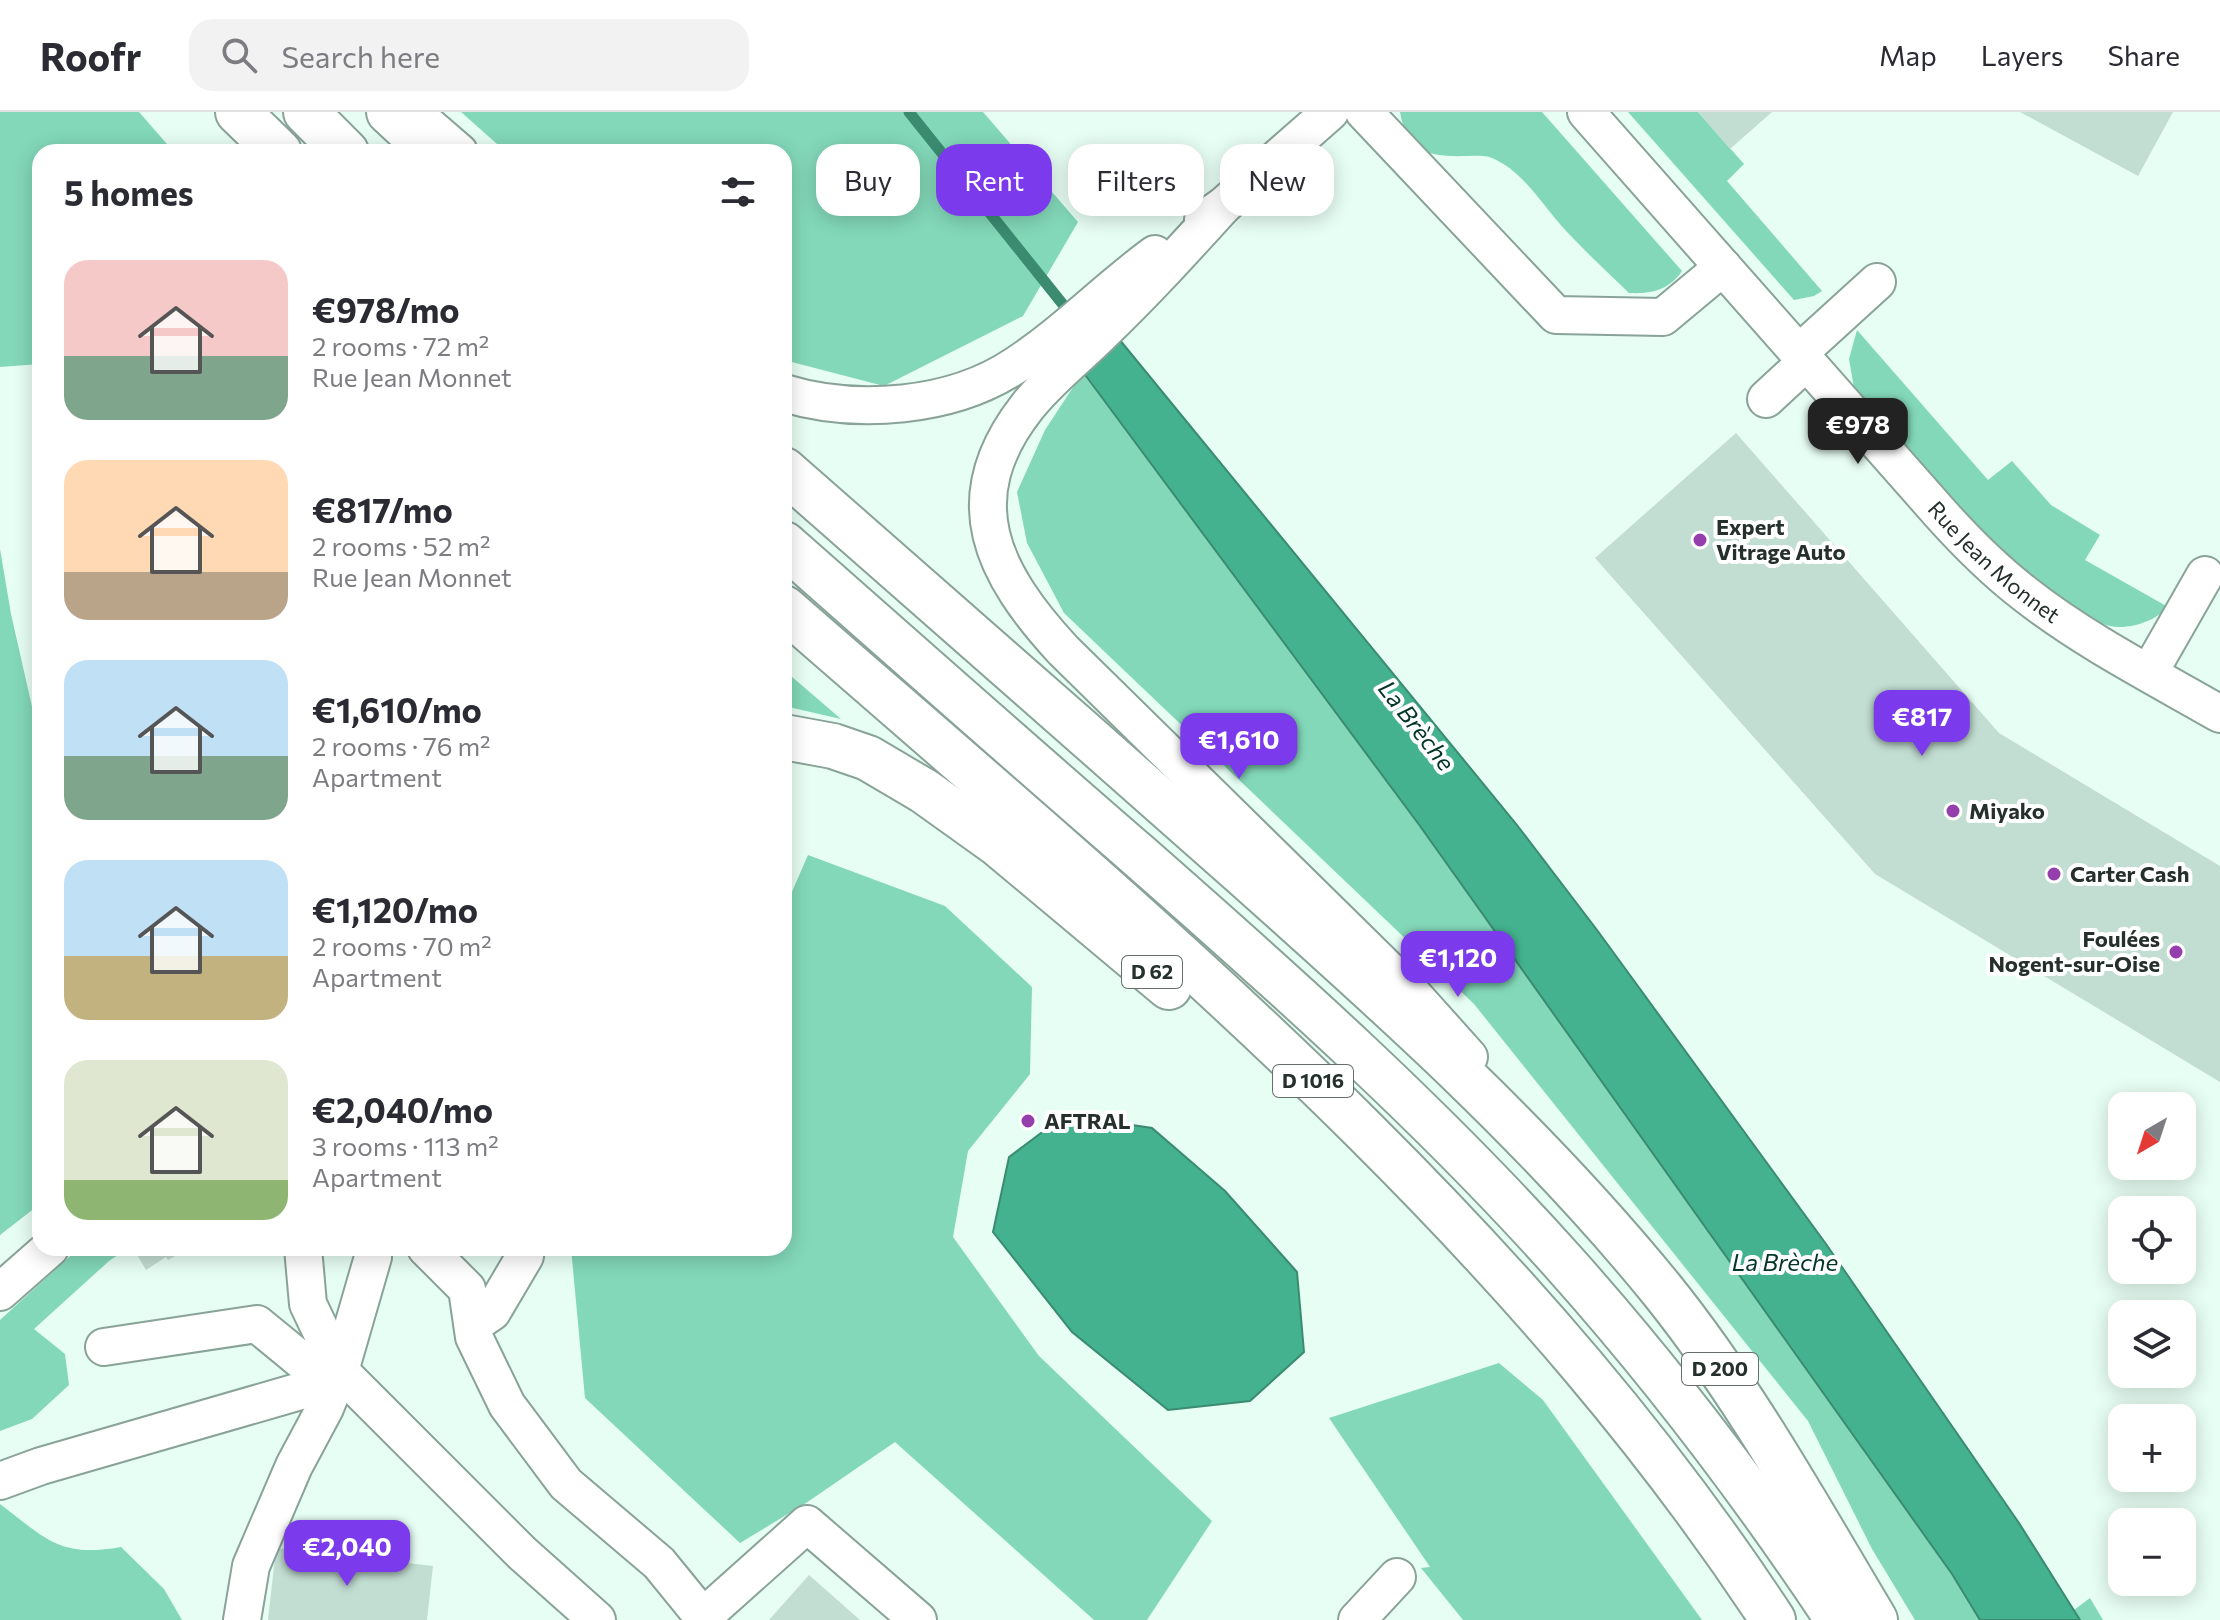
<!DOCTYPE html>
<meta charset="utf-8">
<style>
:root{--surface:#fff;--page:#f2f2f3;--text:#2b2b33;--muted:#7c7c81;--line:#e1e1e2;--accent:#7c3aed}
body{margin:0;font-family:Commissioner,sans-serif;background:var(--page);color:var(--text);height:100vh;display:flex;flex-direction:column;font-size:30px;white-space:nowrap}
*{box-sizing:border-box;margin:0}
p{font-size:26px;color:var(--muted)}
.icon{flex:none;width:44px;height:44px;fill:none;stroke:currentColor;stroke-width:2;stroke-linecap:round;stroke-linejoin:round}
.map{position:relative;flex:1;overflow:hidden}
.side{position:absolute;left:32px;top:32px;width:760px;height:1112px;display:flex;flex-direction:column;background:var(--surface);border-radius:24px;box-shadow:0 4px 20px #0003}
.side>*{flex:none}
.banner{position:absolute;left:816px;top:32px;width:760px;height:72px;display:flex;gap:16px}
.needle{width:52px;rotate:219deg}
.controls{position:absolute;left:2108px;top:980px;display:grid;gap:16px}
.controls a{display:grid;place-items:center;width:88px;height:88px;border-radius:16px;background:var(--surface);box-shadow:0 4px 20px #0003;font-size:40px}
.price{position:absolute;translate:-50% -68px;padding:0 18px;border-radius:16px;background:var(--accent);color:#fff;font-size:26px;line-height:52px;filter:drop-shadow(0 2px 4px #0008)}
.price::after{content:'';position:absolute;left:50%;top:48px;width:24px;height:18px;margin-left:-12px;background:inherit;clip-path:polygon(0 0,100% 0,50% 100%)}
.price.on{background:#222;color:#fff}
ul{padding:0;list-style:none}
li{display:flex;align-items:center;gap:24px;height:200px;padding:0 32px}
li span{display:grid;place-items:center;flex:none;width:224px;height:160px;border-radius:24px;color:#555}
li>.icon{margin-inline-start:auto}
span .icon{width:96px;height:96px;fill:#fffc;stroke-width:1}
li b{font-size:34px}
h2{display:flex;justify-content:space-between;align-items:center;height:96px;padding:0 32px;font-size:34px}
.pill{padding:0 28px;border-radius:24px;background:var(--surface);box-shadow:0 4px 20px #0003;font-size:28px;line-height:72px}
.pill.on{background:var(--accent);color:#fff}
header{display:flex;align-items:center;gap:48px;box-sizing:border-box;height:112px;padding:0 40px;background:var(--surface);border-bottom:2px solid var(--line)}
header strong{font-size:38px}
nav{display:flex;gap:44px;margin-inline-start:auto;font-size:28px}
.search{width:560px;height:72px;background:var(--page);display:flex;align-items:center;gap:20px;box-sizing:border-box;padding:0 28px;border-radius:24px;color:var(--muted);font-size:30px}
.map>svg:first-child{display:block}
.green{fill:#83d8b9}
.water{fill:#44b28f;stroke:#3b8b71;stroke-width:2}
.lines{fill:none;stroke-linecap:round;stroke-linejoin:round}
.stream{stroke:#3b8b71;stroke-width:11}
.building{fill:#c2ddd2}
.minor-casing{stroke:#89a398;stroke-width:40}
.major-casing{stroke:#89a398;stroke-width:48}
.highway-casing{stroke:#89a398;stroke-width:48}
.minor{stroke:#fff;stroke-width:36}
.major{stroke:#fff;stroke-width:44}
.highway{stroke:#fff;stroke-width:44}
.poi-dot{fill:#953fac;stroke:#fff;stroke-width:3}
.labels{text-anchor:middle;stroke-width:8;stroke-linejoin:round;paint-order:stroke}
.shield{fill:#fff;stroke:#666d6b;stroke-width:2}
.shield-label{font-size:20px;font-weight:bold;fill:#252f2b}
.poi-label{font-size:22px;font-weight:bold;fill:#252f2b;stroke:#fff;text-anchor:start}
.street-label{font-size:22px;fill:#252f2b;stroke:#fff}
.water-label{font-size:24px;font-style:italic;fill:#033628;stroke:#fff}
</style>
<header>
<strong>Roofr</strong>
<div class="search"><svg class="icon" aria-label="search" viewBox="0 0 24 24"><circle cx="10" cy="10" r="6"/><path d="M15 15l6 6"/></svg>Search here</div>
<nav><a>Map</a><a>Layers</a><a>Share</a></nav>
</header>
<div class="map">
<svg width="2220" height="1508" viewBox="0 0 2220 1508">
<rect width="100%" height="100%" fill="#e7fef4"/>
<g class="green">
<path d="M0,0H139L174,40H40V252L0,255Z"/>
<path d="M461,0H983L1078,110L1023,204L884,274L784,248V40H506Z"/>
<path d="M1400,0H1542L1682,159C1669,178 1652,182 1629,181C1608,161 1587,141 1567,120C1544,96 1524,59 1492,46C1485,43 1476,44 1468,44C1430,45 1407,42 1400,0Z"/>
<path d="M1628,0H1698L1744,52L1727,69L1822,179L1814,184L1794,188Z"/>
<path d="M1857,218L1988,368L2012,349L2051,393L2100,423L2085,448L2168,495C2154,511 2121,521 2101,511C2085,504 2069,491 2054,481C1976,426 1917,348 1854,276L1849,247Z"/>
<path d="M1083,260L1420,714L1952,1462L1980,1508H1915L1872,1437L1808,1309L1474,892L1064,501L1027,431L1017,380L1045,318Z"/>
<path d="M0,437L11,502L40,630V1092L0,1123Z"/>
<path d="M784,558L841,607L784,594Z"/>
<path d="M808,743L945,794L1032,875L1030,962L968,1039L953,1125L1039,1244L1212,1409L1147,1508H1094L895,1330L806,1391L740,1431L585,1286L571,1136H784V798Z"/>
<path d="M79,1136H128L109,1149L34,1217L65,1242L69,1273L32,1307L0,1319V1208Z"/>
<path d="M1499,1251L1543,1288L1702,1508H1463L1421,1456L1430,1455L1329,1306Z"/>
<path d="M0,1392C46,1427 60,1446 121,1435L164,1477L182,1508H0Z"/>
<path d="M2090,1486L2103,1508H2080L2074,1498Z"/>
</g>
<g class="water">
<path d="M1119,227L1517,713L1597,818L1826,1132L2019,1411L2080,1508H1980L1952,1462L1420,714L1083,260Z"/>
<path d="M1065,1003L1152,1016L1225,1079L1297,1160L1304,1240L1250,1289L1168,1298L1072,1220L993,1120L1009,1045Z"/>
</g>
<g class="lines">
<path class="stream" d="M909,0L1073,205"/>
</g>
<g class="building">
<path d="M1698,0H1772L1730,37Z"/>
<path d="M2020,0H2173L2138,64Z"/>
<path d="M1736,321L1999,621L2220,754V970L1875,762L1595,446Z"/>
<path d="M133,1136H180L175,1139L177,1143L168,1148L166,1145L146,1158Z"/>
<path d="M276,1436L433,1454L427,1508H268Z"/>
<path d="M809,1463L860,1508H769Z"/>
</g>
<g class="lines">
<defs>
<g id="minor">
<path d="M1364,0L1556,203L1663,205L1723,155"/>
<path id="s1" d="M1586,0L1940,401C1966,430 1994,458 2025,482C2085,529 2154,564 2220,602"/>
<path d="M415,2L459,40"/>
<path d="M1223,94C1183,138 1144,181 1101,222C1077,246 1048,268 1027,295C954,388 993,462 1063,538L1409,878L1469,945"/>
<path d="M1203,108L1223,94L1330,0"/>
<path d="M1799,241L1877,170"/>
<path d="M784,281C856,303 952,296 1016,253C1065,221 1107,177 1155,142"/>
<path d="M1766,287L1806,250"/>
<path d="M2149,561L2205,463"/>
<path d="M303,1136L308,1192L340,1259"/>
<path d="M426,1136L467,1177L474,1225L507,1293L566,1372L659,1451L703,1505L701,1508"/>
<path d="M0,1180L50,1136"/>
<path d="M473,1213L492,1200L525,1144L526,1136"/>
<path d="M104,1235L257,1212L324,1267"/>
<path d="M0,1369L41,1354L304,1278L340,1259L522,1441L597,1508"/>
<path d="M703,1505L807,1412L918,1508"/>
<path d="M242,1508L251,1454L294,1354L325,1296L340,1259L373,1145V1136"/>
<path d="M1357,1508L1397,1465"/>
</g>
<g id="major">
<path d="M389,0L432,40"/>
<path d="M784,358C936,492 1090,626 1242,761C1389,892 1537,1024 1662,1178C1744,1280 1808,1396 1875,1508"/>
</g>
<g id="highway">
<path d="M238,0L279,40"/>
<path d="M306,0L346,40"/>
<path d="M784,432C902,536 1019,640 1138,743C1286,873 1434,1005 1565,1152C1665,1264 1755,1383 1838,1508"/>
<path d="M784,496C1139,806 1512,1110 1773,1508"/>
<path d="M784,625L833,634L868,646L924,679L998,732L1169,875"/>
</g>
</defs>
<use href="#minor" class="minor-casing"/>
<use href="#major" class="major-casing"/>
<use href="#highway" class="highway-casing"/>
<use href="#minor" class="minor"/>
<use href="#major" class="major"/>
<use href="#highway" class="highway"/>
</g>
<g class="poi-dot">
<circle cx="1700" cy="428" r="8"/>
<circle cx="1953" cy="699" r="8"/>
<circle cx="2054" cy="762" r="8"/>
<circle cx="2176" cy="840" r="8"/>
<circle cx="1028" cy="1009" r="8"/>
</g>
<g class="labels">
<g class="shield">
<rect x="1122" y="844" width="60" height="32" rx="6"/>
<rect x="1273" y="953" width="80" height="32" rx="6"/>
<rect x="1682" y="1241" width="76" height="32" rx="6"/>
</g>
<g class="shield-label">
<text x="1152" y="867">D 62</text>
<text x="1313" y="976">D 1016</text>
<text x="1720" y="1264">D 200</text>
</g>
<g class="poi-label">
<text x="1716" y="423">Expert<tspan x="1716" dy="25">Vitrage Auto</tspan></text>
<text x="1969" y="707">Miyako</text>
<text x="2070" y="770">Carter Cash</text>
<text x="2160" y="835" text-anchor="end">Foulées<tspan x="2160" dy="25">Nogent-sur-Oise</tspan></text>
<text x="1044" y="1017">AFTRAL</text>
</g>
<g class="street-label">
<text dy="8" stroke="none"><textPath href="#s1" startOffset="608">Rue Jean Monnet</textPath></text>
</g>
<g class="water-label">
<text transform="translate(1416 614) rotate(52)" y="8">La Brèche</text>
<text x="1785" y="1159">La Brèche</text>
</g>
</g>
</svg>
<div class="controls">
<a><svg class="needle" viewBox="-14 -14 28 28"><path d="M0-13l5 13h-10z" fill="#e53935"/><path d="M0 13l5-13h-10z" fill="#7c7c81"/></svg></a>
<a><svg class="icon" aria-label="locate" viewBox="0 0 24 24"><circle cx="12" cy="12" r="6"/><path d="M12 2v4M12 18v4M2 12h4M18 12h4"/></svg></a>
<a><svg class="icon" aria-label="layers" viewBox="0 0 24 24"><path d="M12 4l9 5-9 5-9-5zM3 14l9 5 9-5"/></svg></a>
<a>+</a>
<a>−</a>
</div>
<b class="price on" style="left:1858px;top:354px">€978</b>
<b class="price" style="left:1922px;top:646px">€817</b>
<b class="price" style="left:1239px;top:669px">€1,610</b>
<b class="price" style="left:1458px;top:887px">€1,120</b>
<b class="price" style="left:347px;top:1476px">€2,040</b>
<div class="banner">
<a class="pill">Buy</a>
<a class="pill on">Rent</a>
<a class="pill">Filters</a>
<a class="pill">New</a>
</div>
<section class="side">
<h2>5 homes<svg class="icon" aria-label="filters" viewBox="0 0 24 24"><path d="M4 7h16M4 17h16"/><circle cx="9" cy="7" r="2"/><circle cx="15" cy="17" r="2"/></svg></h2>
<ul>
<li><span style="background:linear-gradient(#f6c9c9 60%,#7fa58c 0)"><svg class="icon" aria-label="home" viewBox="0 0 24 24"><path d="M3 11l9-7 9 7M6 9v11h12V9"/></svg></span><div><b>€978/mo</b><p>2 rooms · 72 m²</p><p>Rue Jean Monnet</p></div></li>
<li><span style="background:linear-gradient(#ffd9b3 70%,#b9a48a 0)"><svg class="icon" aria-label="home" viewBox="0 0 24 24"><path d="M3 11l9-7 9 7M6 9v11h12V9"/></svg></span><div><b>€817/mo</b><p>2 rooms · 52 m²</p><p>Rue Jean Monnet</p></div></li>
<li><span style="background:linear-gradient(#bfe0f5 60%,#7fa58c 0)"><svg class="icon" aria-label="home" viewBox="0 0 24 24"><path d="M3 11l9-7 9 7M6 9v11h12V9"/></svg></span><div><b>€1,610/mo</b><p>2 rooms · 76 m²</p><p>Apartment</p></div></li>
<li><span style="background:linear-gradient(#bfe0f5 60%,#c2b280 0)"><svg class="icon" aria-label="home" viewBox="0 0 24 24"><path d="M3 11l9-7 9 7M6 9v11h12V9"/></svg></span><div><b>€1,120/mo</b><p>2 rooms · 70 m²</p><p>Apartment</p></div></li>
<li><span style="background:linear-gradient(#dfe7d0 75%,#8fb573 0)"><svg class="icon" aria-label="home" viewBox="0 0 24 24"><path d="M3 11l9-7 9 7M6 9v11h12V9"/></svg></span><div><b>€2,040/mo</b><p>3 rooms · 113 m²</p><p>Apartment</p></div></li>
</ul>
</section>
</div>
